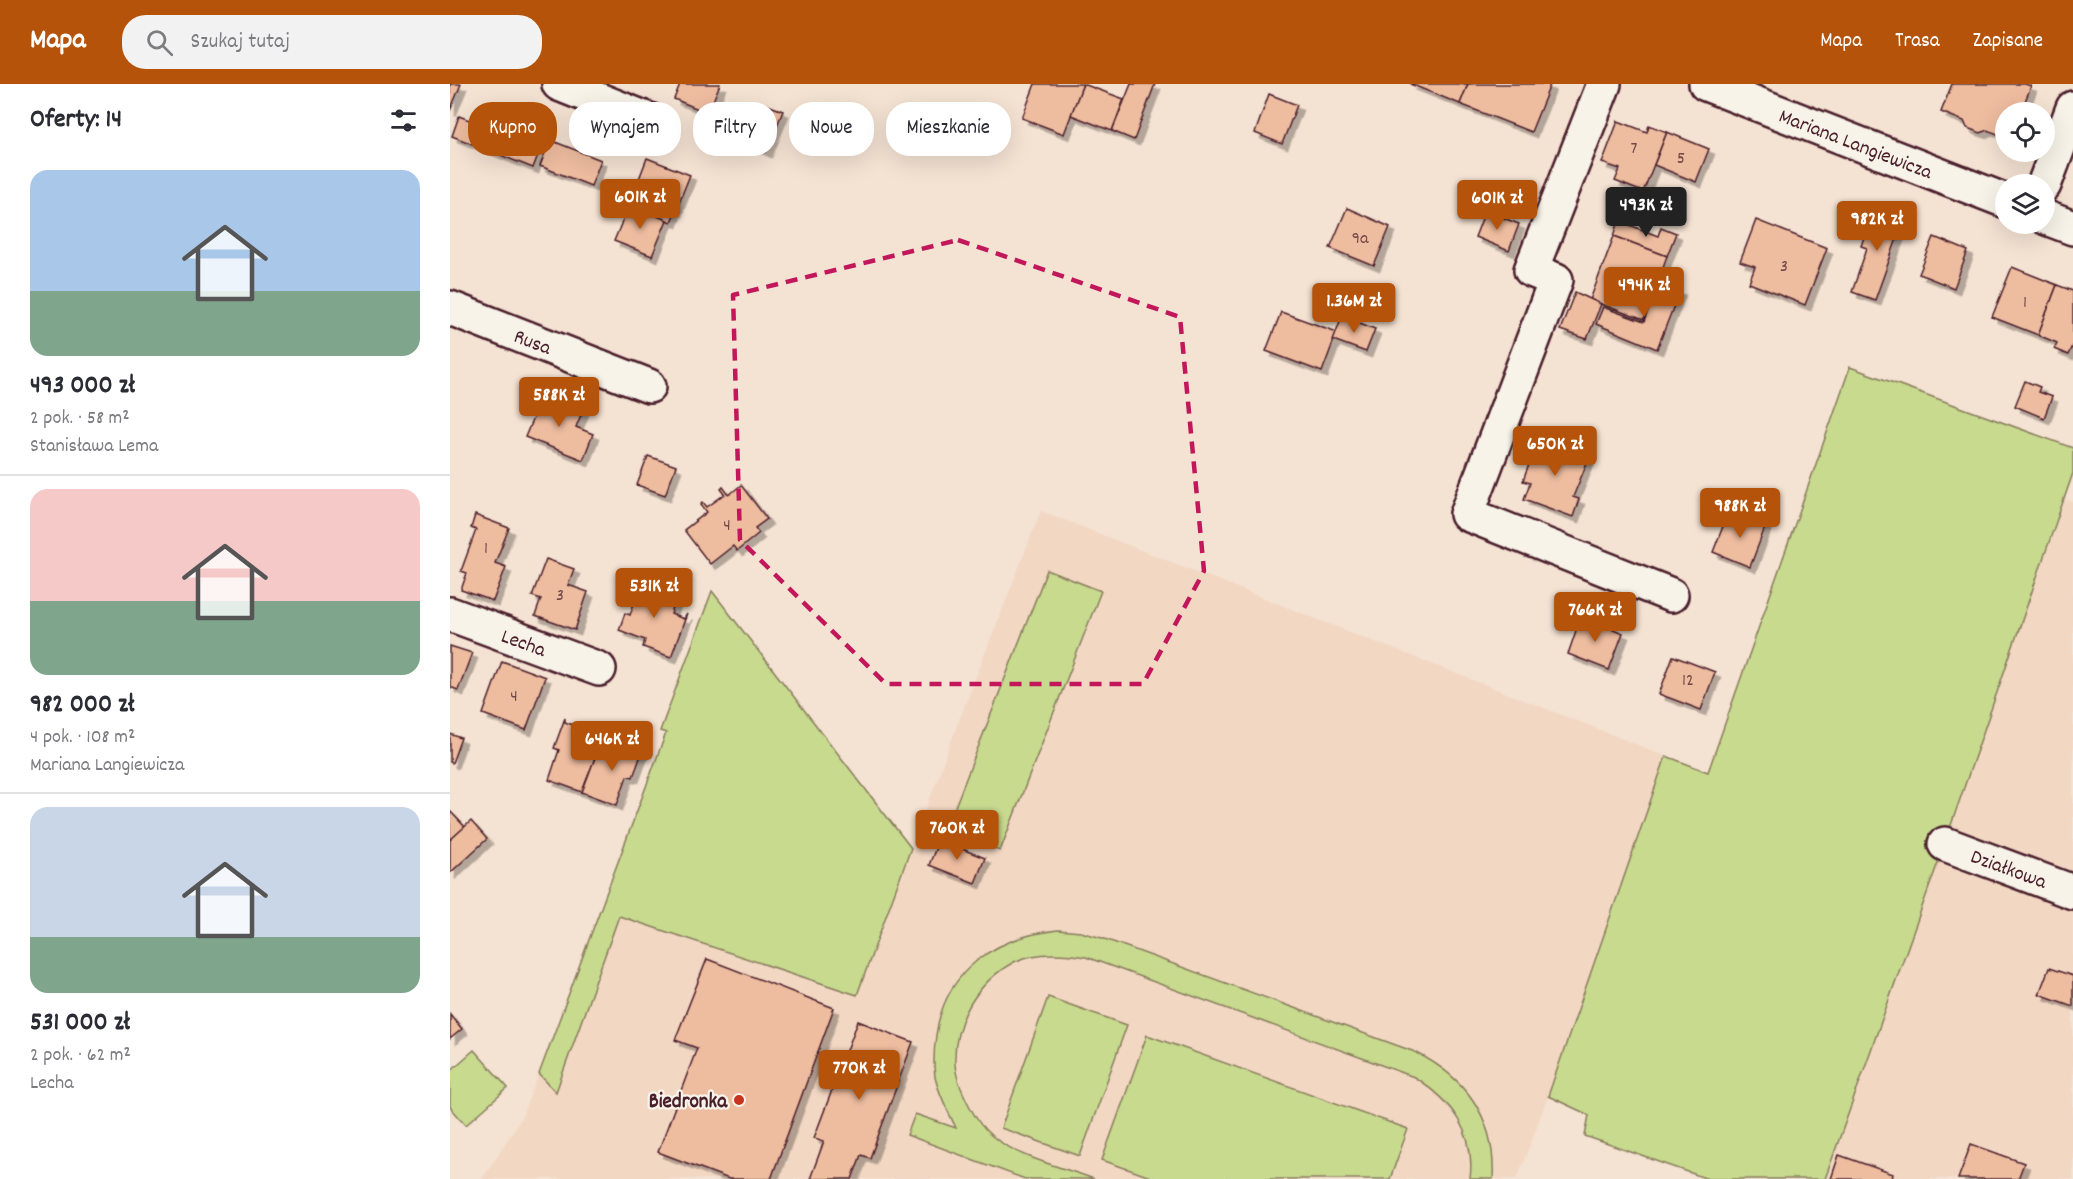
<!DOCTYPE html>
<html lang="pl">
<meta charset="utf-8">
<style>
:root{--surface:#fff;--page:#f2f2f3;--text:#2b2b33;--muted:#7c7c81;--line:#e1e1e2;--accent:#b45309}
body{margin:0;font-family:Dekko,sans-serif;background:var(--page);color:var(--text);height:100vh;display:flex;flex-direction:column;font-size:22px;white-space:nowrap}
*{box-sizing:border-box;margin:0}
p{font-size:20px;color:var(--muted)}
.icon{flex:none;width:33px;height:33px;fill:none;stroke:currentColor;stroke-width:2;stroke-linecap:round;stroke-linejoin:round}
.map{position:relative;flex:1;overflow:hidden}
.sheet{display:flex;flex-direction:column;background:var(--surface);width:450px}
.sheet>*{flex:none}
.hud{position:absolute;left:18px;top:18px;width:570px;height:54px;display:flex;gap:12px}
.controls{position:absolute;left:1545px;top:18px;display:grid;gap:12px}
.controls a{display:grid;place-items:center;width:60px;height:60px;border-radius:50%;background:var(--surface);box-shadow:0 6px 24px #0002;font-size:30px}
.price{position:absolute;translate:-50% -51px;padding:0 14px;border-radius:6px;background:var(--accent);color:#fff;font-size:20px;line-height:39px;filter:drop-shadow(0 2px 3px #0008)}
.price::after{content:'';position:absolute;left:50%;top:36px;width:18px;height:14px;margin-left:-9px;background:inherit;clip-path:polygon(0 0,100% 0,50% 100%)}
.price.current{background:#222;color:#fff}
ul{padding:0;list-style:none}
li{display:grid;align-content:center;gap:12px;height:318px;padding:0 30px}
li+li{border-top:2px solid var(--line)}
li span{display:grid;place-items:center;height:186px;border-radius:18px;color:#555}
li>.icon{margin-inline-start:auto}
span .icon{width:108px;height:108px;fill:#fffc;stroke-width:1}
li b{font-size:26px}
h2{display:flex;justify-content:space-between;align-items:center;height:72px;padding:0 30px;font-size:26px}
.pill{padding:0 21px;border-radius:24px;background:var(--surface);box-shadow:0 6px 24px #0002;font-size:21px;line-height:54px}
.pill.current{background:var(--accent);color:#fff}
header{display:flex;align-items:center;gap:36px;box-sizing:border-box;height:84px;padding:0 30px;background:var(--accent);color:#fff}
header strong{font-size:28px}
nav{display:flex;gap:33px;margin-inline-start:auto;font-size:21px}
.search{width:420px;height:54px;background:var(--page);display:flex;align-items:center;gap:15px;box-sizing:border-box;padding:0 21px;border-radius:24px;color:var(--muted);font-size:22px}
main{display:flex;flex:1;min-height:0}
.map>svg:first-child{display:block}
.built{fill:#f2d7c3}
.green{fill:#c7da8e;stroke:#887c5c;stroke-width:1.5}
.building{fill:#eebc9f;stroke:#4a1f2b;stroke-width:1.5;filter:url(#shadow)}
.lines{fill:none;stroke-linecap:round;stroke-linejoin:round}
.street-casing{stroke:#4a1f2b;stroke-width:38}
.street{stroke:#f7f3e8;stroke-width:33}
.marked{fill:none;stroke:#c2185b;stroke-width:4.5;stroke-dasharray:12 8;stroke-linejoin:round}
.poi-dot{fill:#c8321e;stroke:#f7f3e8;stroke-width:2}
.labels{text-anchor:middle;stroke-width:4.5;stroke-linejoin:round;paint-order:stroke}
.number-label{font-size:18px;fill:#734648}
.street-label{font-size:21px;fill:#4a1f2b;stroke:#f7f3e8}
.poi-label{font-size:21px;font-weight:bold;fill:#4a1f2b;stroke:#f7f3e8;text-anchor:end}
</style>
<header>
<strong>Mapa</strong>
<div class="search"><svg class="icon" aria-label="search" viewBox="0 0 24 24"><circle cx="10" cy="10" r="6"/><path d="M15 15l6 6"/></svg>Szukaj tutaj</div>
<nav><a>Mapa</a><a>Trasa</a><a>Zapisane</a></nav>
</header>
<main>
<section class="sheet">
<h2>Oferty: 14<svg class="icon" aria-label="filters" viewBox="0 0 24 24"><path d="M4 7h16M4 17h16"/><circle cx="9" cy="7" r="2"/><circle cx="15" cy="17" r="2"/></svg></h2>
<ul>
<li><span style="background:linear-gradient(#a9c7e8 65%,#7fa58c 0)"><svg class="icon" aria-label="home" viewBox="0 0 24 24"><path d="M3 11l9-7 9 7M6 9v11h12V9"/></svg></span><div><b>493 000 zł</b><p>2 pok. · 58 m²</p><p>Stanisława Lema</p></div></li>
<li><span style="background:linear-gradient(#f6c9c9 60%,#7fa58c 0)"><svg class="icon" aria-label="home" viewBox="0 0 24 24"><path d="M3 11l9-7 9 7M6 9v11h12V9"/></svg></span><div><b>982 000 zł</b><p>4 pok. · 108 m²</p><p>Mariana Langiewicza</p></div></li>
<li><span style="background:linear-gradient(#c9d6e8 70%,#7fa58c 0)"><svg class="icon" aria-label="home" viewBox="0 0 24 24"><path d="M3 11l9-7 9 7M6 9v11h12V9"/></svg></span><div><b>531 000 zł</b><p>2 pok. · 62 m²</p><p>Lecha</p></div></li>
</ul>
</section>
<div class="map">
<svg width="1623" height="1095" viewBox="0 0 1623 1095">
<defs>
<filter id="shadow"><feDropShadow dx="5.5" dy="5.5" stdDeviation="0" flood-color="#0004"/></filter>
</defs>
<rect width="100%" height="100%" fill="#f4e2d2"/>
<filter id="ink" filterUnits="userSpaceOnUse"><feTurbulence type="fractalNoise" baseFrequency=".0167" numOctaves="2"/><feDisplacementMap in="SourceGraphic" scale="12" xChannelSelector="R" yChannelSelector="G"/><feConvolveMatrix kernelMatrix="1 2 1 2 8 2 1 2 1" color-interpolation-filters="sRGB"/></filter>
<g filter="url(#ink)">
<g class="built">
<path d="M1615,415L1623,418V794L1498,749Z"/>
<path d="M591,427L1216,672L1098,1012L1067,1095H32L71,1035L89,990L106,1007L169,832L407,911L508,639Z"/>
<path d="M1491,770L1623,821V1095H1375Z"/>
</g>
<g class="green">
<path d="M1400,283L1623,364V389L1491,770L1375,1095H1258L1135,1052L1139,1031L1098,1012L1216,672L1258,688Z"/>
<path d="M597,486L651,507L550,767L496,746Z"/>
<path d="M262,507L461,764L407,911L169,832L106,1008L89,990L216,649L210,647Z"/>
<path d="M608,846L631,848L652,854L965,968C1017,994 1046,1035 1043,1095H1020C1026,1048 1001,1017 964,993L636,873C613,869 586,867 564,878C527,898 503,938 505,980C506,995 513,1010 520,1023C525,1033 533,1045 542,1052C569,1074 612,1083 644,1095H575L457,1051L465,1030L506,1044C498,1027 489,1011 485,993C483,979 484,965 486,951C495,886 545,853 608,846Z"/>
<path d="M598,913L677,941L630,1072L551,1044Z"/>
<path d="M697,951L958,1045L940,1095H706L652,1076Z"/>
<path d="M24,966L58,1004L16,1041L0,1023V987Z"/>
</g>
<g class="building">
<path d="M0,0H11L0,27Z"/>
<path d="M230,0H270L258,29L224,15Z"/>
<path d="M585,0H633L614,50L572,34Z"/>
<path d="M633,0L674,15L662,47L621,31Z"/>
<path d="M681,0H705L684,56L662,47Z"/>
<path d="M960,0H1018L1010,20Z"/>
<path d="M1018,0H1096L1100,1L1081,48L1010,20Z"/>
<path d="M1502,0H1575L1581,2L1574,20L1577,21L1574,28H1556V53L1537,46L1531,49L1517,44L1514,37L1491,28Z"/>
<path d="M819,10L847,21L832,60L805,49Z"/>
<path d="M310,18L333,27L316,68L293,58Z"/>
<path d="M57,22L100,39L83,84L40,67Z"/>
<path d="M9,32L48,47L40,67L2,52Z"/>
<path d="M1168,37L1197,48L1199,41L1217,48L1193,108L1165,97L1170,85L1152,79Z"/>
<path d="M1217,48L1259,65L1246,98L1204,81Z"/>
<path d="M100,56L151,76L141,102L90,82Z"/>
<path d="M197,74L240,91L221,138L179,121Z"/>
<path d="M179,121L217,136L202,172L164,157Z"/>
<path d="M897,124L940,143L924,182L880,164Z"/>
<path d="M1424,124L1454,135L1425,216L1402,208L1417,164L1411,162Z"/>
<path d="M1035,127L1069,140L1059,167L1025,153Z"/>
<path d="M1306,136L1377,164L1355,221L1299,199L1305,183L1290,178Z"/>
<path d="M1169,137L1208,152L1211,143L1226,149L1217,172L1164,152Z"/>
<path d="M1164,152L1217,172L1194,236L1140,216Z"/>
<path d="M1484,153L1518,167L1504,204L1469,190Z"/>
<path d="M1562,183L1607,201L1588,251L1542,233Z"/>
<path d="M1208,198L1230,206L1207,265L1146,240L1153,223L1194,238Z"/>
<path d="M1607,201L1623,207V265L1621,264L1618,271L1604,265L1607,259L1588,251Z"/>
<path d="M1125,208L1151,220L1137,255L1110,246Z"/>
<path d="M831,228L887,248L872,288L816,267Z"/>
<path d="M892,232L925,245L916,268L883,256Z"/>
<path d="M1575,297L1590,303L1588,308L1602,313L1594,334L1565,322Z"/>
<path d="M93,310L133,326L126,343L143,350L133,376L75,353Z"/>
<path d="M1089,354L1139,374L1123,413L1129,415L1123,433L1074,415L1080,399L1073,397L1081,375L1076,373L1077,372L1082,374Z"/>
<path d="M198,372L226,382L215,411L187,401Z"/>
<path d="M291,401L317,435L305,444L309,449L287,467L283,462L260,480L234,446L257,428L251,420L253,418L257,423L275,410L271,405L273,403L279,411Z"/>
<path d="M1279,427L1316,441L1300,483L1263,468Z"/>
<path d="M25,431L59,444L45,479L56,483L43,517L11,506L17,489L11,487L26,446L21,444Z"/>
<path d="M96,475L124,485L118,501L138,508L125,546L85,532L91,515L82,512Z"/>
<path d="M192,497L228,510L221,530L234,535L237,530L221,573L193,563L195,556L169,546L175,529L180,531Z"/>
<path d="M1131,532L1173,549L1159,586L1118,570Z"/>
<path d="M0,562L22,569L8,606L0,603Z"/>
<path d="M1223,572L1265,588L1251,626L1209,610Z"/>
<path d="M52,577L95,593L76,646L33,630Z"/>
<path d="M115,634V638L135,646L132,654L148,661L151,658L132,708L99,696L109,666L104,664Z"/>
<path d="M0,650L11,654L2,679L0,678Z"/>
<path d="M151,658V662L168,668L171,659L191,667L194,663L183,693L177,692L167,721L132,708Z"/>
<path d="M0,727L15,743L0,756Z"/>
<path d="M21,737L37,755L0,789V756Z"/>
<path d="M489,756L535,774L525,799L479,781Z"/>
<path d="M257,875L384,924L321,1095H279L208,1068L247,964L225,956Z"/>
<path d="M1599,884L1623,892V922L1589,910Z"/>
<path d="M0,930L12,945L0,955Z"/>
<path d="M408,937L463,958L420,1074L411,1071L402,1095H360L374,1057L364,1054Z"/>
<path d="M1521,1060L1574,1079L1568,1095H1508Z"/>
<path d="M1389,1071L1443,1090L1442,1095H1381Z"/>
</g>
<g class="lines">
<defs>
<g id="street">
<path d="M109,0L199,36"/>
<path d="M1154,0L1081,186L1106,196L1017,430L1221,511"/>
<path d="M1256,0L1556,117"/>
<path d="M1594,101L1623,24"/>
<path d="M1594,133L1623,144"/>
<path d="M0,224L199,302"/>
<path d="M0,530L149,585"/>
<path d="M1495,760L1623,808"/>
</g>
</defs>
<use href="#street" class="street-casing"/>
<use href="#street" class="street"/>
</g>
</g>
<path class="marked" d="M508,156L730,233L754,487L693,600H436L290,456L283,211Z"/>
<circle class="poi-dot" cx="289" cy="1016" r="6"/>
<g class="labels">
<g class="number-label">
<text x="1184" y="69">7</text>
<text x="1231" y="79">5</text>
<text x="910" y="159">9a</text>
<text x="1334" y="187">3</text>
<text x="1575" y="223">1</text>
<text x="277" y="446">4</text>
<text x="36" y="469">1</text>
<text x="110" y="516">3</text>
<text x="1238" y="601">12</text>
<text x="64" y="617">4</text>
</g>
<g class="street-label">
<text transform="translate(1406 59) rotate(21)" y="7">Mariana Langiewicza</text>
<text transform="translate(83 257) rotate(21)" y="7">Rusa</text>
<text transform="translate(74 558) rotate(20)" y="7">Lecha</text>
<text transform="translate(1559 784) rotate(20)" y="7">Działkowa</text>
</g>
<g class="poi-label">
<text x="277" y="1023">Biedronka</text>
</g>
</g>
</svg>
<div class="controls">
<a><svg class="icon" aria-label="locate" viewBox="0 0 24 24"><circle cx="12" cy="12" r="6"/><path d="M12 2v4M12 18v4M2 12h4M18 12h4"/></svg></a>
<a><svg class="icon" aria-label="layers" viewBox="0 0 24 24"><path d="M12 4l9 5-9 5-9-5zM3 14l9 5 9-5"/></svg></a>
</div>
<b class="price" style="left:190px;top:146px">601K zł</b>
<b class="price" style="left:1047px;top:147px">601K zł</b>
<b class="price current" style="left:1196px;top:154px">493K zł</b>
<b class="price" style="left:1427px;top:168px">982K zł</b>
<b class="price" style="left:1194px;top:234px">494K zł</b>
<b class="price" style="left:904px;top:250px">1.36M zł</b>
<b class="price" style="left:109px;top:344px">588K zł</b>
<b class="price" style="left:1105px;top:393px">650K zł</b>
<b class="price" style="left:1290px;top:455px">988K zł</b>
<b class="price" style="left:204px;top:535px">531K zł</b>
<b class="price" style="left:1145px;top:559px">766K zł</b>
<b class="price" style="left:162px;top:688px">646K zł</b>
<b class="price" style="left:507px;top:777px">760K zł</b>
<b class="price" style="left:409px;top:1017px">770K zł</b>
<div class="hud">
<a class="pill current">Kupno</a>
<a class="pill">Wynajem</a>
<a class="pill">Filtry</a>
<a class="pill">Nowe</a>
<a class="pill">Mieszkanie</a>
</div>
</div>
</main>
